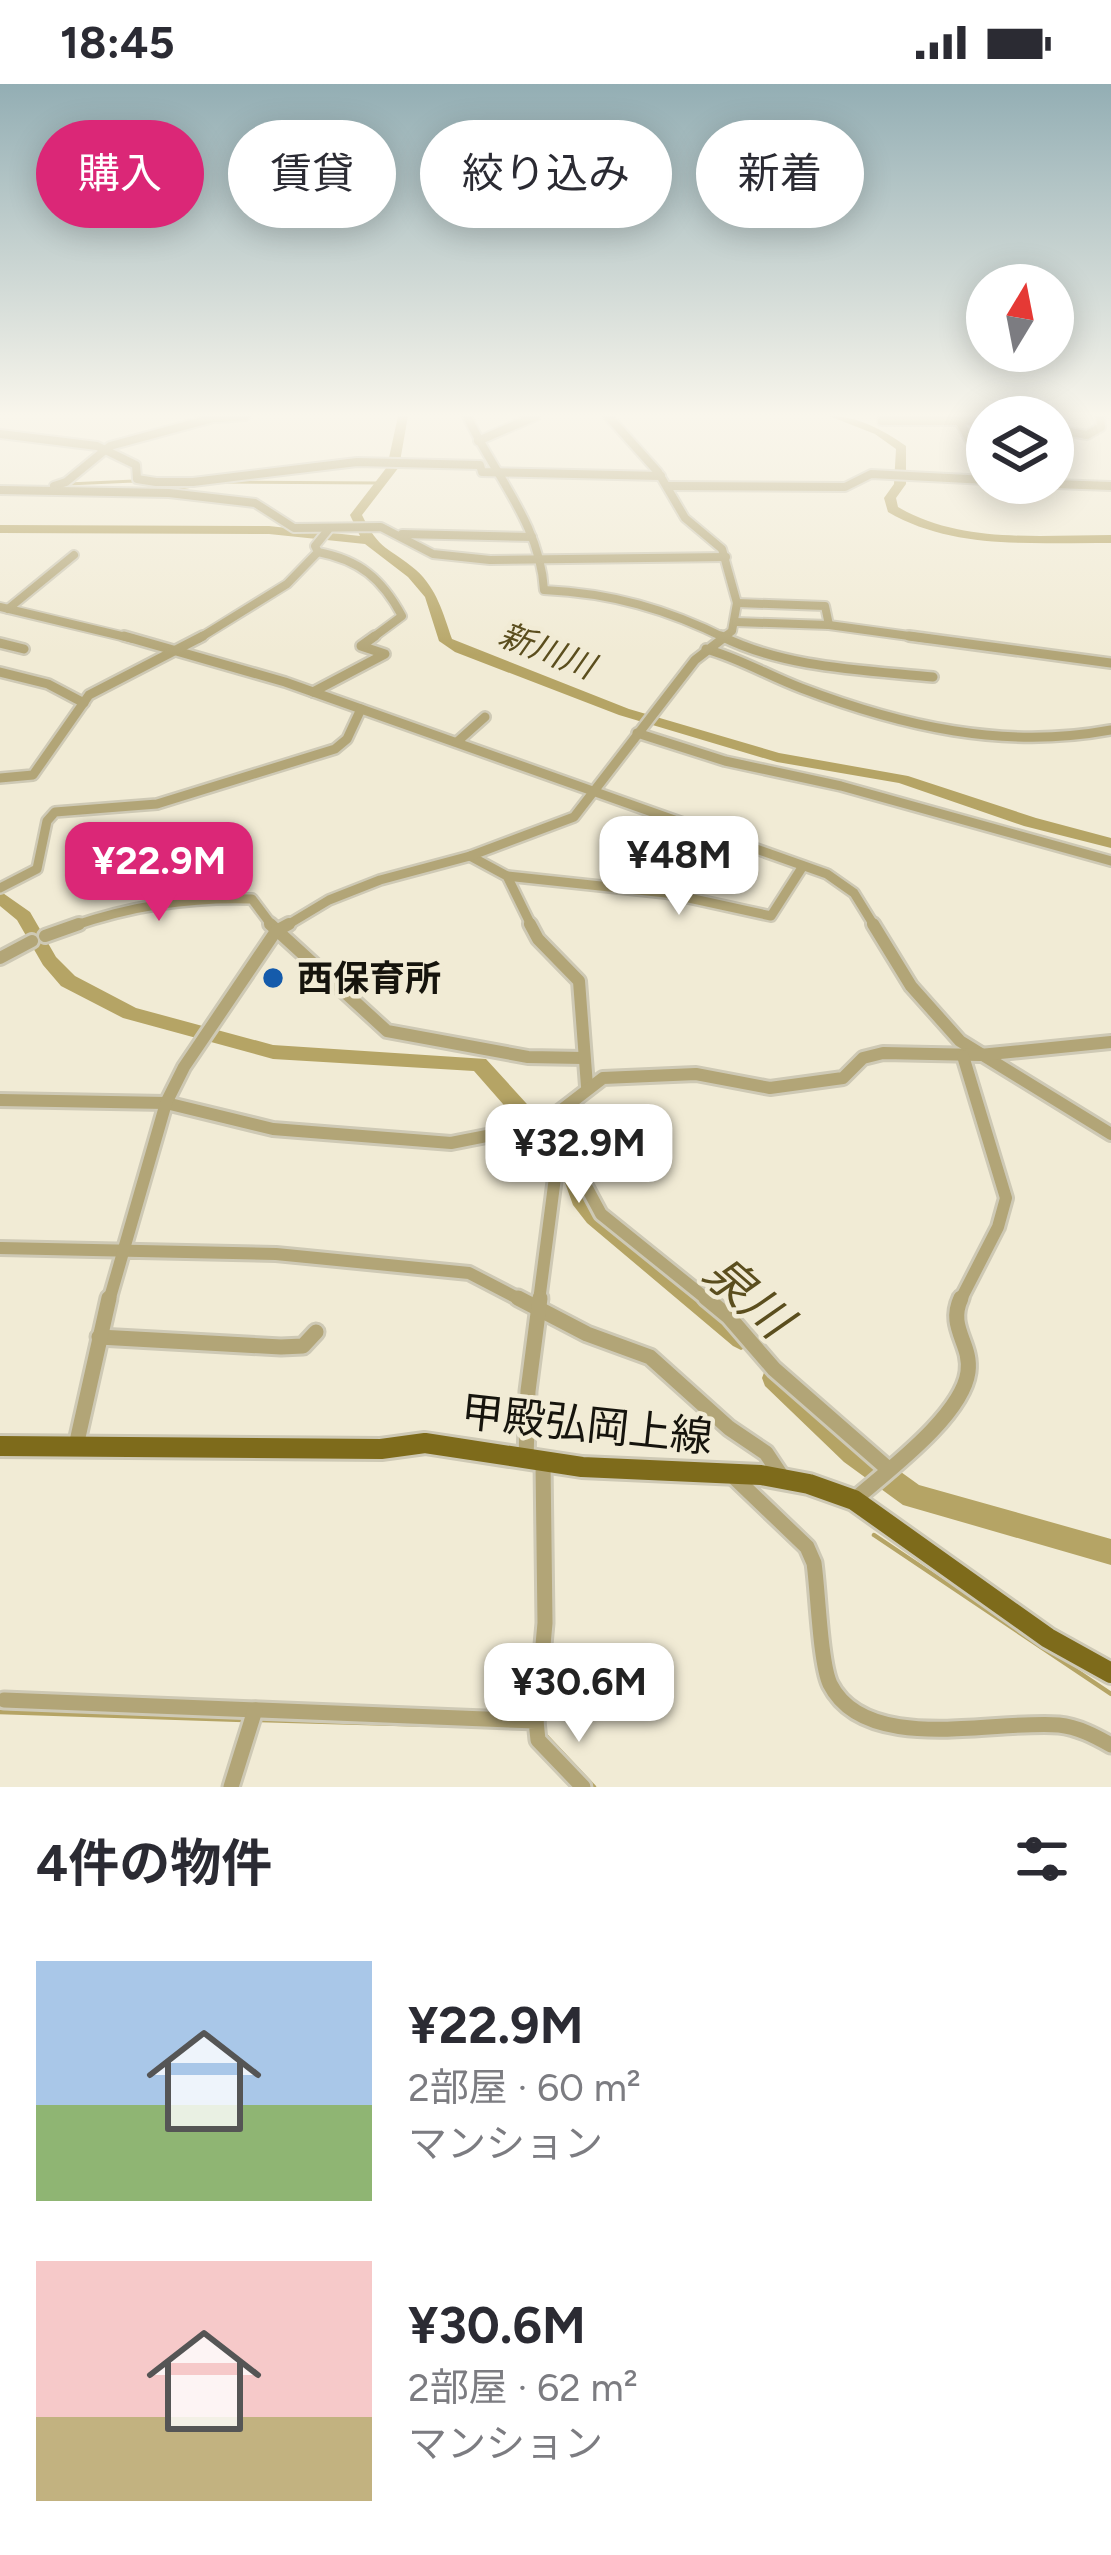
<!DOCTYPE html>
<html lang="ja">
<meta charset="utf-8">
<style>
:root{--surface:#fff;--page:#f7f7f7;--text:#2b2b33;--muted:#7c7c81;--accent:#db2777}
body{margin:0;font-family:Figtree,"Noto Sans JP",sans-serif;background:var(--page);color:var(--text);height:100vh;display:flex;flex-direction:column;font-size:45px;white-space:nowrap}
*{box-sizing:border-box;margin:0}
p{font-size:39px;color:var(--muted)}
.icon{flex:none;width:66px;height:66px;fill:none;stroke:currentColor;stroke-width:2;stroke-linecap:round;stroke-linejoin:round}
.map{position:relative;height:1703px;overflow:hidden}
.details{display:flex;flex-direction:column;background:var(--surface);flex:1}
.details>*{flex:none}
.guide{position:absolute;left:36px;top:36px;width:1041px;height:108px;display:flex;gap:24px}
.needle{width:78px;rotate:10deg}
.buttons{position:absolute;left:966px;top:180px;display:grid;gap:24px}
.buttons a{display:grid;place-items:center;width:108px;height:108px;border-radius:50%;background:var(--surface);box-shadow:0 6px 30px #0003;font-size:60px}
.price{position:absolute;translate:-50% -102px;padding:0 27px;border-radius:24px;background:#fff;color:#222;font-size:39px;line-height:78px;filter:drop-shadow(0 3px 6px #0008)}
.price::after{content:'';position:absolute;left:50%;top:72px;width:36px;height:27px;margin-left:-18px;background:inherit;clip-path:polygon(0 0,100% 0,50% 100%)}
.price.current{background:var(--accent);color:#fff}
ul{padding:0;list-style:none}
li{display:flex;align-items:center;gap:36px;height:300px;padding:0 36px}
li span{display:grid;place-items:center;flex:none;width:336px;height:240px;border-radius:0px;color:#555}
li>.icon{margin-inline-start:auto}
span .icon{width:144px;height:144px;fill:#fffc;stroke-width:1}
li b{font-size:51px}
h2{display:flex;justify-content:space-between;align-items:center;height:144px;padding:0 36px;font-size:51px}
.chip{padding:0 42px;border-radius:54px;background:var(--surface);box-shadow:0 6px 30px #0003;font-size:42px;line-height:108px}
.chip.current{background:var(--accent);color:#fff}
.status{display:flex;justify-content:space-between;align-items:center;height:84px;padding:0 60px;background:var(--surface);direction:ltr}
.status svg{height:33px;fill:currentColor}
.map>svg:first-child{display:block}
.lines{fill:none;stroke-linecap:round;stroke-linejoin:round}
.stream-far1{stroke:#b5a465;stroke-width:3}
.stream{stroke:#b5a465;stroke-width:4.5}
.river{fill:#b5a465;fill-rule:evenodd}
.minor-far3-casing{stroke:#cec9b5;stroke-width:12}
.minor-far2-casing{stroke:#cec9b5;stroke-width:14}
.minor-far1-casing{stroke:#cec9b5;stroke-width:18}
.minor-casing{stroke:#cec9b5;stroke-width:21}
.major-casing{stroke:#cec9b5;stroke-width:26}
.minor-far3{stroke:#b2a577;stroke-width:8}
.minor-far2{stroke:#b2a577;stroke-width:9}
.minor-far1{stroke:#b2a577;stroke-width:12}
.minor{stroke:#b2a577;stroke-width:15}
.major{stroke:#7e6b1b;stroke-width:20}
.poi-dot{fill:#155bab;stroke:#f1ebd5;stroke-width:4.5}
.labels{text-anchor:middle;stroke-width:9;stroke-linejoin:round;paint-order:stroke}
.far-water-label{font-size:33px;font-style:italic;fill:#5b4e1e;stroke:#f1ebd5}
.poi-label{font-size:36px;font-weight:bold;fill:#16140d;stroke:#f1ebd5;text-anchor:start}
.near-street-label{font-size:42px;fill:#16140d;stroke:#f1ebd5}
.near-water-label{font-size:48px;font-style:italic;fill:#5b4e1e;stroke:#f1ebd5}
</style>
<div class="status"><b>18:45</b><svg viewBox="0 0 49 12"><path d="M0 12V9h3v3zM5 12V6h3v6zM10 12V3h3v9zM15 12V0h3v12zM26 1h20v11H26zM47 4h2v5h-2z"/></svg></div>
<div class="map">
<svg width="1111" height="1703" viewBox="0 0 1111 1703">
<rect width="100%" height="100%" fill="#f1ebd5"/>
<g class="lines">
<g class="stream-far1">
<path d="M220,398L381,399"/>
<path d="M68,400L134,397L168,406L205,400"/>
<path d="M68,1171L118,1173"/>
<path d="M128,1174L226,1175"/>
<path d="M295,1178L405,1189"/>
</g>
<g class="stream">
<path d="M874,1451L1111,1610"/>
<path d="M0,1628L244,1636"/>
<path d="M260,1636L508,1643"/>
<path d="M546,1652L594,1703"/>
</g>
<g class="river">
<path d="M398,332H408L399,383L362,431C379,467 389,463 416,486C437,505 443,529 452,555L629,625L779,669L908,692L1036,734L1111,754V764L1024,742L899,699L777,678L619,631L455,568L439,557L425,513L408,493L365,460L269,450L0,449V441L269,442L360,452L350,431L387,383Z"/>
<path d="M829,332C858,332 883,346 906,362V400L896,414L898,423C961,460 1040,451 1111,451V459C1036,458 955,467 888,428L884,414L894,400L896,365L875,350Z"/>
<path d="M0,807L30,828L56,873L75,892L136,924L273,961L486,975L577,1075L593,1116L603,1127L749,1248L753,1255L749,1262L741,1266L733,1262L587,1139L573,1121L560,1085L474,987L273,975L123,934L61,902L43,881L17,836L0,822Z"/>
<path d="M774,1283L783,1286L862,1360L919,1401L1111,1455V1481L903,1421L844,1378L765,1302L762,1294L765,1286Z"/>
</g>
<defs>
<g id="minor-far3">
<path d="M467,332C494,391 540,439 544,506C611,509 667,525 727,555"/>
<path d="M608,332L658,388L685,434L722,465L737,519L732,547L722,555"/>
<path d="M957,333L987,388"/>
<path d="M218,334L245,332"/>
<path d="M882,337H987"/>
<path d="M1053,345L1087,351L1101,343L1100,332"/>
<path d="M0,350L97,362L136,381L137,395L156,398H193L357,378L480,381L482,388L661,392"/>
<path d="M478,357L536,332"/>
<path d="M1026,399L1111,402"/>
<path d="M54,402L66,398L110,362L221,332"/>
<path d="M668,402L845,403L871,390L987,396"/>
<path d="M0,406L169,409L255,419L294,444L381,443L433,470L490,476L726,473"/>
<path d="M402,450L532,453"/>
<path d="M318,468C360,476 382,495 402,532L371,555"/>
<path d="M737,519L825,522L829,541"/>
<path d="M0,523L134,555"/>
<path d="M8,525L74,471"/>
<path d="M736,538L829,541L931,555"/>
<path d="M198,555L287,500L318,468L315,462L328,446"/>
</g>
<g id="minor-far2">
<path d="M124,552L285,598L827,790L854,809L875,843"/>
<path d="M721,552C784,584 863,586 933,593"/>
<path d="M909,552L1111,579"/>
<path d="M0,559L24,565"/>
<path d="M706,565C739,574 769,592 801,604C901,642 1004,666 1111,646"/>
<path d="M0,588L48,600L84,619"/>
<path d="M313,608L385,570L361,562L375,552"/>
<path d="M637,649L725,677L841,702L1111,777"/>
<path d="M457,658L485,633"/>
<path d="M0,694L33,691L89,611L203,552"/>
<path d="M470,772L507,792L532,843"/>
<path d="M507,792L666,809L771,832L803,782"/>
<path d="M0,804L37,785L47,737L55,728L157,720L335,665L347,655L361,625"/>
<path d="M70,843C131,822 188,813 252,815L273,843"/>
<path d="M284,843L329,816L380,796L470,772L574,733L695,576L726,552"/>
</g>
<g id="minor-far1">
<path d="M270,840L387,947L528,973L583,974"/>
<path d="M530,840L538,855L579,897L587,1002"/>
<path d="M873,840L911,902L960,957L1111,1050"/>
<path d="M45,852L79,840"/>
<path d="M0,874L32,857"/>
<path d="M0,1016L166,1019L273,1045L451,1059L542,1041L603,994L696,990L770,1004L843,994L863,974L883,969L980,971L1111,958"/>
<path d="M552,1036L555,1058L571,1074L601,1130L709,1217"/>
<path d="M527,1047L557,1078L539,1217"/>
<path d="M0,1164L276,1170L469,1189L523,1217"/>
<path d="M109,1217L166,1019L184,983L276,847L289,840"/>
<path d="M960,1217L998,1143L1006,1114L963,972"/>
</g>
<g id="minor">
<path d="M518,1214L587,1250L650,1273L729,1344L766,1369L782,1393"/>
<path d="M706,1214L729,1233L774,1285L886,1383"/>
<path d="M99,1253L281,1263L303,1262L316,1248"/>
<path d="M76,1362L109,1214"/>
<path d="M526,1375L528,1307L540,1214"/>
<path d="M734,1393L807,1463L814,1479C818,1506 820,1578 830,1600C866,1672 997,1635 1059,1641C1078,1643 1095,1652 1111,1661"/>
<path d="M854,1416C887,1387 962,1332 968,1288C972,1259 947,1244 961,1214"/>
<path d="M4,1616L536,1637L538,1656L583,1703"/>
<path d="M536,1637L545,1539L543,1378"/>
<path d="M231,1703L255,1626"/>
</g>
<path id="major" d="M0,1362L381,1365L425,1359L582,1383L761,1391L809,1400L854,1416L1048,1554L1111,1589"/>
</defs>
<use href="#minor-far3" class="minor-far3-casing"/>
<use href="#minor-far2" class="minor-far2-casing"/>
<use href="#minor-far1" class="minor-far1-casing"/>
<use href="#minor" class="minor-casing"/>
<use href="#major" class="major-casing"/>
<use href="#minor-far3" class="minor-far3"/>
<use href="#minor-far2" class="minor-far2"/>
<use href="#minor-far1" class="minor-far1"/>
<use href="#minor" class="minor"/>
<use href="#major" class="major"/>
</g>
<linearGradient id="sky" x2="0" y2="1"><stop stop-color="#93aeb4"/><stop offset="0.58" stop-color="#f9f6ec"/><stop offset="1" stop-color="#f9f6ec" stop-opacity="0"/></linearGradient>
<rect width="1111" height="571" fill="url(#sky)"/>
<circle class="poi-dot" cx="273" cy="894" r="12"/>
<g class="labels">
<g class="far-water-label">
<text transform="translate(547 566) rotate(21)" y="12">新川川</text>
</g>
<g class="poi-label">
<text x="297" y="907">西保育所</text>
</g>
<g class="near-street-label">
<text transform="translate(587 1340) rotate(6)" y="15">甲殿弘岡上線</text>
</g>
<g class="near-water-label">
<text transform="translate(748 1212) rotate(41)" y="17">泉川</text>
</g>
</g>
</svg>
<div class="buttons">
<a><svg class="needle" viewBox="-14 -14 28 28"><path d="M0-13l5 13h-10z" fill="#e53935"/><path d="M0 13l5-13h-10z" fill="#7c7c81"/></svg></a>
<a><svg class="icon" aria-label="layers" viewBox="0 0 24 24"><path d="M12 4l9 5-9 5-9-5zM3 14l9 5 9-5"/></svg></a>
</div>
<b class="price" style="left:679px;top:834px">¥48M</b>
<b class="price current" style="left:159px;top:840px">¥22.9M</b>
<b class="price" style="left:579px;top:1122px">¥32.9M</b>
<b class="price" style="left:579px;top:1661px">¥30.6M</b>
<div class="guide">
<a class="chip current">購入</a>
<a class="chip">賃貸</a>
<a class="chip">絞り込み</a>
<a class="chip">新着</a>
</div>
</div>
<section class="details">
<h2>4件の物件<svg class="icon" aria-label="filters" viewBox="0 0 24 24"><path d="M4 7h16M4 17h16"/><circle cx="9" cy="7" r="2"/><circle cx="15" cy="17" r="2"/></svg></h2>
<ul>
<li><span style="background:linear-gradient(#a9c7e8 60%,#8fb573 0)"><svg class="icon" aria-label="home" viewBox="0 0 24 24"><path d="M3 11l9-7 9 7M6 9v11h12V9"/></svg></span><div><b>¥22.9M</b><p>2部屋 · 60 m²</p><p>マンション</p></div></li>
<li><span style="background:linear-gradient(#f6c9c9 65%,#c2b280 0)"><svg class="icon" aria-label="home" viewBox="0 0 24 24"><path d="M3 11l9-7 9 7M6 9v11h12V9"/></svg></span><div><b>¥30.6M</b><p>2部屋 · 62 m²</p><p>マンション</p></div></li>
</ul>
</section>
